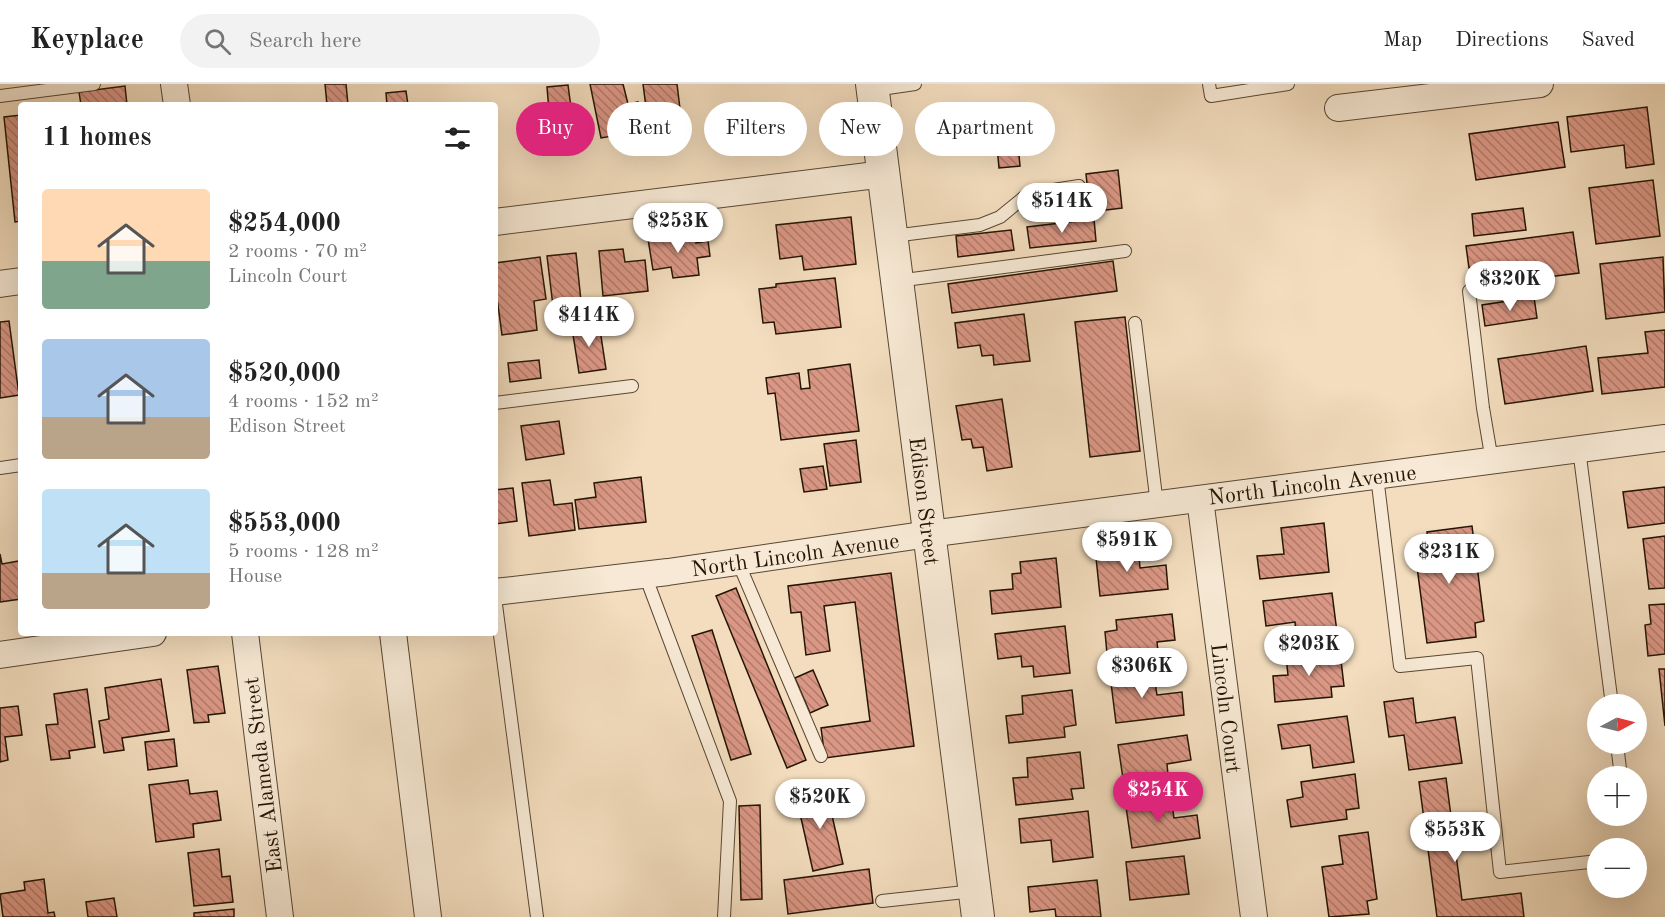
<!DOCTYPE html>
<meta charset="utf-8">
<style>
:root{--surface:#fff;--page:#f2f2f2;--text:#222;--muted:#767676;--line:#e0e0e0;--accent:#db2777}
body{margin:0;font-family:"Old Standard TT",serif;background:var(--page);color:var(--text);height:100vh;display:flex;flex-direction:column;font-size:22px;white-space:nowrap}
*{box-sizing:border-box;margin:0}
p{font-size:20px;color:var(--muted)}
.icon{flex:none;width:33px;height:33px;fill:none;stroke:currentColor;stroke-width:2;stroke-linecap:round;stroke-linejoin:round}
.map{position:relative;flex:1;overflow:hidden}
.panel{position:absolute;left:18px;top:18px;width:480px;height:534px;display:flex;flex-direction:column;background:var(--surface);border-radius:6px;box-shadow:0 6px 24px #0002}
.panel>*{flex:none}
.banner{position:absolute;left:516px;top:18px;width:570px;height:54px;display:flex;gap:12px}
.needle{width:39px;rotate:83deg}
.fabs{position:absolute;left:1587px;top:610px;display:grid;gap:12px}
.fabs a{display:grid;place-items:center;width:60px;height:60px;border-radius:50%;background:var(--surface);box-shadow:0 6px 24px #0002;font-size:30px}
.price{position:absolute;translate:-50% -51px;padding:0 14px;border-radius:21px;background:#fff;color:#222;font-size:20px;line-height:39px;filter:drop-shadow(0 2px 3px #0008)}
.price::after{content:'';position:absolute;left:50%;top:36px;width:18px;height:14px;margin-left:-9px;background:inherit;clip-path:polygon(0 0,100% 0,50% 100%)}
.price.on{background:var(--accent);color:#fff}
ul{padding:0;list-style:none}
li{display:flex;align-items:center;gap:18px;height:150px;padding:0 24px}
li span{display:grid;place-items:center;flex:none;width:168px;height:120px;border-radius:6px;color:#555}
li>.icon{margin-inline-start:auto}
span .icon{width:72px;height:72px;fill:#fffc;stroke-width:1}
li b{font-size:26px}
h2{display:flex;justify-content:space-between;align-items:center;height:72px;padding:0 24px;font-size:26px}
.tag{padding:0 21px;border-radius:27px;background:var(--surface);box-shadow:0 6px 24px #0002;font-size:21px;line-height:54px}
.tag.on{background:var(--accent);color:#fff}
header{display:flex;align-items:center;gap:36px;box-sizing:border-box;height:84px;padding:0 30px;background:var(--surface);border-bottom:2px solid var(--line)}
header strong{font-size:28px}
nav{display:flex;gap:33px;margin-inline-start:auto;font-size:21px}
.search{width:420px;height:54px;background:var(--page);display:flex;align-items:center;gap:15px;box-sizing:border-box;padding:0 21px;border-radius:33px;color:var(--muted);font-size:22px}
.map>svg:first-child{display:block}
.building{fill:url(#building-back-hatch);stroke:#241504;stroke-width:1.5}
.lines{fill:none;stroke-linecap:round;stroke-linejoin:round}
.service-casing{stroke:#584732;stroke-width:14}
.minor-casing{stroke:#584732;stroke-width:28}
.tertiary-casing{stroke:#584732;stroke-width:34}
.service{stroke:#f7e9d5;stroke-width:12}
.minor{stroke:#f7e9d5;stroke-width:26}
.tertiary{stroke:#f7e9d5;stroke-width:32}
.labels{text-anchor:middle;stroke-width:5;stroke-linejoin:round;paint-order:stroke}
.street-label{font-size:22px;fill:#241504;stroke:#f7e9d5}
</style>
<header>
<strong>Keyplace</strong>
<div class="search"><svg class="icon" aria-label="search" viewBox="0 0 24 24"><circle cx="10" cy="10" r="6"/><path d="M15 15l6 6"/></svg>Search here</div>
<nav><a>Map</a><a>Directions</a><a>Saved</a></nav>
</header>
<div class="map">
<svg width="1665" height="833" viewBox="0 0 1665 833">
<defs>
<pattern id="building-back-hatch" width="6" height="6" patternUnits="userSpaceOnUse" patternTransform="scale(1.5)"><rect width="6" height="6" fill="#db9785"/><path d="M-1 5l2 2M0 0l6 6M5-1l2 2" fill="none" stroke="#b17a6b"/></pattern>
</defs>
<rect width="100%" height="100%" fill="#f3ddbe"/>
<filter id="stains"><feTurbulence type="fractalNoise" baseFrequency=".00333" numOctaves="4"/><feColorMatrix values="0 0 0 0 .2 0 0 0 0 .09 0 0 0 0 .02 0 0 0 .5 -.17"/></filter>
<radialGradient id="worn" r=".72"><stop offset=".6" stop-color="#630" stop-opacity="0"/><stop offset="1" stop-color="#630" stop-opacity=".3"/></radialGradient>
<g class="building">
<path d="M325,0H346L348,21H327Z"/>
<path d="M590,0H623L628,20L638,18L641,34L629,37L631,49L601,54Z"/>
<path d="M643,0H677L684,58L651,62Z"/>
<path d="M568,1L576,61L535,66L530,29L549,27L547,3Z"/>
<path d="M125,2L127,21H81L79,8Z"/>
<path d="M406,7L408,21H387L386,9Z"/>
<path d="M1647,23L1654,80L1626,84L1624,61L1571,68L1567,33Z"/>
<path d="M21,31V137L15,138L4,33Z"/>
<path d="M1558,38L1565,83L1476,96L1469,50Z"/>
<path d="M1018,60L1020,82L999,84L997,62Z"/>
<path d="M1118,86L1122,124L1090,128L1086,90Z"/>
<path d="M1653,96L1660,152L1596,160L1589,104Z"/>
<path d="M1523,124L1526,146L1474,152L1472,130Z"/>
<path d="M851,133L856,180L804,186L802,172L780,175L776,141Z"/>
<path d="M1094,135L1096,157L1030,164L1027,143Z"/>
<path d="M1011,146L1014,166L958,173L956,152Z"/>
<path d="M695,148L696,159L708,157L710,172L697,174L699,191L673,194L671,183L653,186L648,155Z"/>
<path d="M1573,148L1579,189L1500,199L1497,180L1469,184L1466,162Z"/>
<path d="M623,165L625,178L645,176L648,207L603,212L599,167Z"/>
<path d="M576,169L583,236L555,239L547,172Z"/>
<path d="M540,173L546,215L534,217L537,246L502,251L495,199V179Z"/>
<path d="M1663,173L1665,228L1606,235L1600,180Z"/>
<path d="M1113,177L1117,207L952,229L948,200Z"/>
<path d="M835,194L841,243L776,250L774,238L763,239L759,205L776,203V200Z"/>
<path d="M1534,213L1537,234L1485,242L1482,221Z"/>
<path d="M1024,230L1030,277L994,281L993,271L982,272L980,261L958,264L955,239Z"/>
<path d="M1125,233L1140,367L1090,373L1075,238Z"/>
<path d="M9,237L19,311L0,314V238Z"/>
<path d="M599,239L606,285L579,289L572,244Z"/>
<path d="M1665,246V303L1602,310L1598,274L1648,269L1645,248Z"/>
<path d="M1586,262L1593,307L1505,320L1498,275Z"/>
<path d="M539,276L541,294L510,298L508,279Z"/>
<path d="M850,280L859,347L781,356L775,309L768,310L766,294L799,289L801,305L810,304L808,286Z"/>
<path d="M1002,315L1012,383L987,387L983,363L973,364L971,355L962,356L956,322Z"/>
<path d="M559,337L564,370L526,376L521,342Z"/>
<path d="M856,356L861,398L830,402L824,360Z"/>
<path d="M823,382L827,405L804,408L800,385Z"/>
<path d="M641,393L646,438L579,445L575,416L596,413L594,399Z"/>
<path d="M550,396L554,421L572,419L575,446L529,452L522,399Z"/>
<path d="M1665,403V439L1628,444L1623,408Z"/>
<path d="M513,404L517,437L495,440V406Z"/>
<path d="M1324,439L1329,488L1260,495L1257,472L1284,470L1281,444Z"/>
<path d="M1472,442L1484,537L1475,539L1476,553L1427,559L1414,460L1428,458L1427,448Z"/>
<path d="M1665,452V504L1649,505L1643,455Z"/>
<path d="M1129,461L1130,474L1139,473L1140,484L1166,481L1168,505L1100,512L1095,464Z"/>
<path d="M0,470L2,480L19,477L21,515L0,518Z"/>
<path d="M1056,474L1061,523L992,530L990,507L1013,505L1012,490L1021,489L1020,478Z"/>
<path d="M891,489L914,662L825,674L821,644L870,637L855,518L824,522L830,567L806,571L801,528L791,529L788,502Z"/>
<path d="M736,504L806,676L787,684L716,512Z"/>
<path d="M1332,509L1338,556L1297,560L1295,538L1266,542L1263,517Z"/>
<path d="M1665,520V570L1648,572L1645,541L1651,540L1649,521Z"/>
<path d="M1172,530L1175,556L1157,558L1159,575L1108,580L1105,548L1117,546L1116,536Z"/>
<path d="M1065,542L1070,589L1034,593L1033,582L1022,583L1021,572L998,575L995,550Z"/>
<path d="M712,546L751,670L731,676L692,552Z"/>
<path d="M1340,568L1344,602L1331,603L1332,613L1275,618L1273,592L1288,591L1286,573Z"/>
<path d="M218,582L225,629L208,631L209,638L194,639L187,586Z"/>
<path d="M1659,585H1665V642Z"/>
<path d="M813,586L828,621L810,629L795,594Z"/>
<path d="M1145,588L1146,601L1155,599L1157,611L1182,608L1184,631L1116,639L1110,591Z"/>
<path d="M161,595L169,647L122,654L124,666L104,669L99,637L109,635L105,604Z"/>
<path d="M87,605L95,663L69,667L70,674L51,676L46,641L58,640L54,610Z"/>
<path d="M1072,606L1076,641L1064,643L1065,653L1009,659L1006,632L1023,630L1022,612Z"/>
<path d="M1413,614L1416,639L1455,633L1462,679L1409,686L1404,651L1389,653L1384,618Z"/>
<path d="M18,622L22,651L5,653L8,676L0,678V624Z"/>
<path d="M1347,632L1354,678L1313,684L1310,661L1282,665L1278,641Z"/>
<path d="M1187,651L1191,676L1167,680L1168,691L1158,693L1159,703L1125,708L1118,661Z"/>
<path d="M174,655L177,682L148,686L145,658Z"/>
<path d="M1080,668L1084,704L1071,705L1073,715L1016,721L1013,694L1028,693L1027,674Z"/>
<path d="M1355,690L1359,724L1346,726L1347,735L1291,743L1287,716L1303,713L1301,698Z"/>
<path d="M1446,694L1462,816L1521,809L1524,833H1437L1419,698Z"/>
<path d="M188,696L190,710L217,707L221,736L193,740L194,753L156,758L149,701Z"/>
<path d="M826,705L843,780L813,787L796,712Z"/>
<path d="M1160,711L1162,721L1172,720L1174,734L1197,731L1200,754L1132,764L1125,716Z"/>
<path d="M760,721L762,815L741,816L739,722Z"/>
<path d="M1088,727L1093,773L1053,778L1051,756L1021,759L1019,735Z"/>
<path d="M1368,748L1377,815L1367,817L1369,830L1329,833L1322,783L1343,780L1339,752Z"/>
<path d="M219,765L222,793L230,792L233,818L194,822L188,769Z"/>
<path d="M1184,772L1189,810L1130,816L1126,778Z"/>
<path d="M869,785L873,819L788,830L784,796Z"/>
<path d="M44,795L48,829L54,828L55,833H3L0,810L25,806L24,798Z"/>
<path d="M1097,796L1101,833H1056L1055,825L1030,828L1028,803Z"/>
<path d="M114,814L117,833H88L86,818Z"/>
<path d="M234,825V833H194V829Z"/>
</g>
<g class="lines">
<defs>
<g id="service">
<path d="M1209,0L1211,12L1288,0"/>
<path d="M874,6L915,0"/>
<path d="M0,12L94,0"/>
<path d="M893,152L980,141L1000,133L1028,110L1079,102"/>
<path d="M897,197L1125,167"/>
<path d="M1469,207L1483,324L1492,377"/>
<path d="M1135,239L1157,421"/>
<path d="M495,319L632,302"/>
<path d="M1579,365L1612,621"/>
<path d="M0,384L21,381"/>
<path d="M1377,392L1400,582L1477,574L1500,788L1598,777"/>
<path d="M738,478L821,672"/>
<path d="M645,491L730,717L724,833"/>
<path d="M495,513L537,833"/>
<path d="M1617,660L1621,693"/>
<path d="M882,817L974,807"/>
</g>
<g id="minor">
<path d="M174,0L177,21"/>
<path d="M1338,24L1540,0"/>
<path d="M495,138L884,90"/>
<path d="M0,200L21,197"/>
<path d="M1200,415L1254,833"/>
<path d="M495,508L668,488L929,450L1665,354"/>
<path d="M245,549L280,833"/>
<path d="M393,549L428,833"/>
<path d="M0,571L153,549"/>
</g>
<path id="tertiary" d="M872,0L978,833"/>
</defs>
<use href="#service" class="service-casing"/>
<use href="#minor" class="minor-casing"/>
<use href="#tertiary" class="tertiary-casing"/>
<use href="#service" class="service"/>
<use href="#minor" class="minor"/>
<use href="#tertiary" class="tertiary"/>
</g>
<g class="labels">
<g class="street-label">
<text transform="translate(1312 400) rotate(-7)" y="8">North Lincoln Avenue</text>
<text transform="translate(925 417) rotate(83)" y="8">Edison Street</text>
<text transform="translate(795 470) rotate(-8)" y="8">North Lincoln Avenue</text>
<text transform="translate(1227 624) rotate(83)" y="8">Lincoln Court</text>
<text transform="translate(262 691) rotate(-97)" y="8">East Alameda Street</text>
</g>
</g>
<rect width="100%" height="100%" filter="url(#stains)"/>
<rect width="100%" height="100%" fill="url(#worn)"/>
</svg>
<div class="fabs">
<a><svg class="needle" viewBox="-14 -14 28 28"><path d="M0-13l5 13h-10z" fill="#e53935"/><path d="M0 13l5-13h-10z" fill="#767676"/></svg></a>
<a>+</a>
<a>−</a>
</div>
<b class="price" style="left:1062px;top:150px">$514K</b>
<b class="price" style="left:678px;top:170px">$253K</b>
<b class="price" style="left:1510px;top:228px">$320K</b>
<b class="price" style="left:589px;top:264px">$414K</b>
<b class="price" style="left:1127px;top:489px">$591K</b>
<b class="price" style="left:1449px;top:501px">$231K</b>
<b class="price" style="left:1309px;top:593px">$203K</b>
<b class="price" style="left:1142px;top:615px">$306K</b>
<b class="price on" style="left:1158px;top:739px">$254K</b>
<b class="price" style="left:820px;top:746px">$520K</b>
<b class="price" style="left:1455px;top:779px">$553K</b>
<div class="banner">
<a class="tag on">Buy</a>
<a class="tag">Rent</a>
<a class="tag">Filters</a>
<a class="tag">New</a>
<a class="tag">Apartment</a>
</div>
<section class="panel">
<h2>11 homes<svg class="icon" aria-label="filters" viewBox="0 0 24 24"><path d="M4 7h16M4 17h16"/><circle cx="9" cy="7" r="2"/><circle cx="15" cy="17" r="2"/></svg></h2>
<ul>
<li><span style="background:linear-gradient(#ffd9b3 60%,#7fa58c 0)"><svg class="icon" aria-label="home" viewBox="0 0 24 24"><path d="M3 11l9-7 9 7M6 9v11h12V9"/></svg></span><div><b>$254,000</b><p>2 rooms · 70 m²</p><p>Lincoln Court</p></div></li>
<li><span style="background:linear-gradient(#a9c7e8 65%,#b9a48a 0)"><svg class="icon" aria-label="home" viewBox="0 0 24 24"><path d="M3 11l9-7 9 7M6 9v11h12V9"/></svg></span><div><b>$520,000</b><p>4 rooms · 152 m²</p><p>Edison Street</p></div></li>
<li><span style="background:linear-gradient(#bfe0f5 70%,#b9a48a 0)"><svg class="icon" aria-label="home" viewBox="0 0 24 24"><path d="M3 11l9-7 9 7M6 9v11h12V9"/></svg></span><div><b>$553,000</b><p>5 rooms · 128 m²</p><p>House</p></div></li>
</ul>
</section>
</div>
